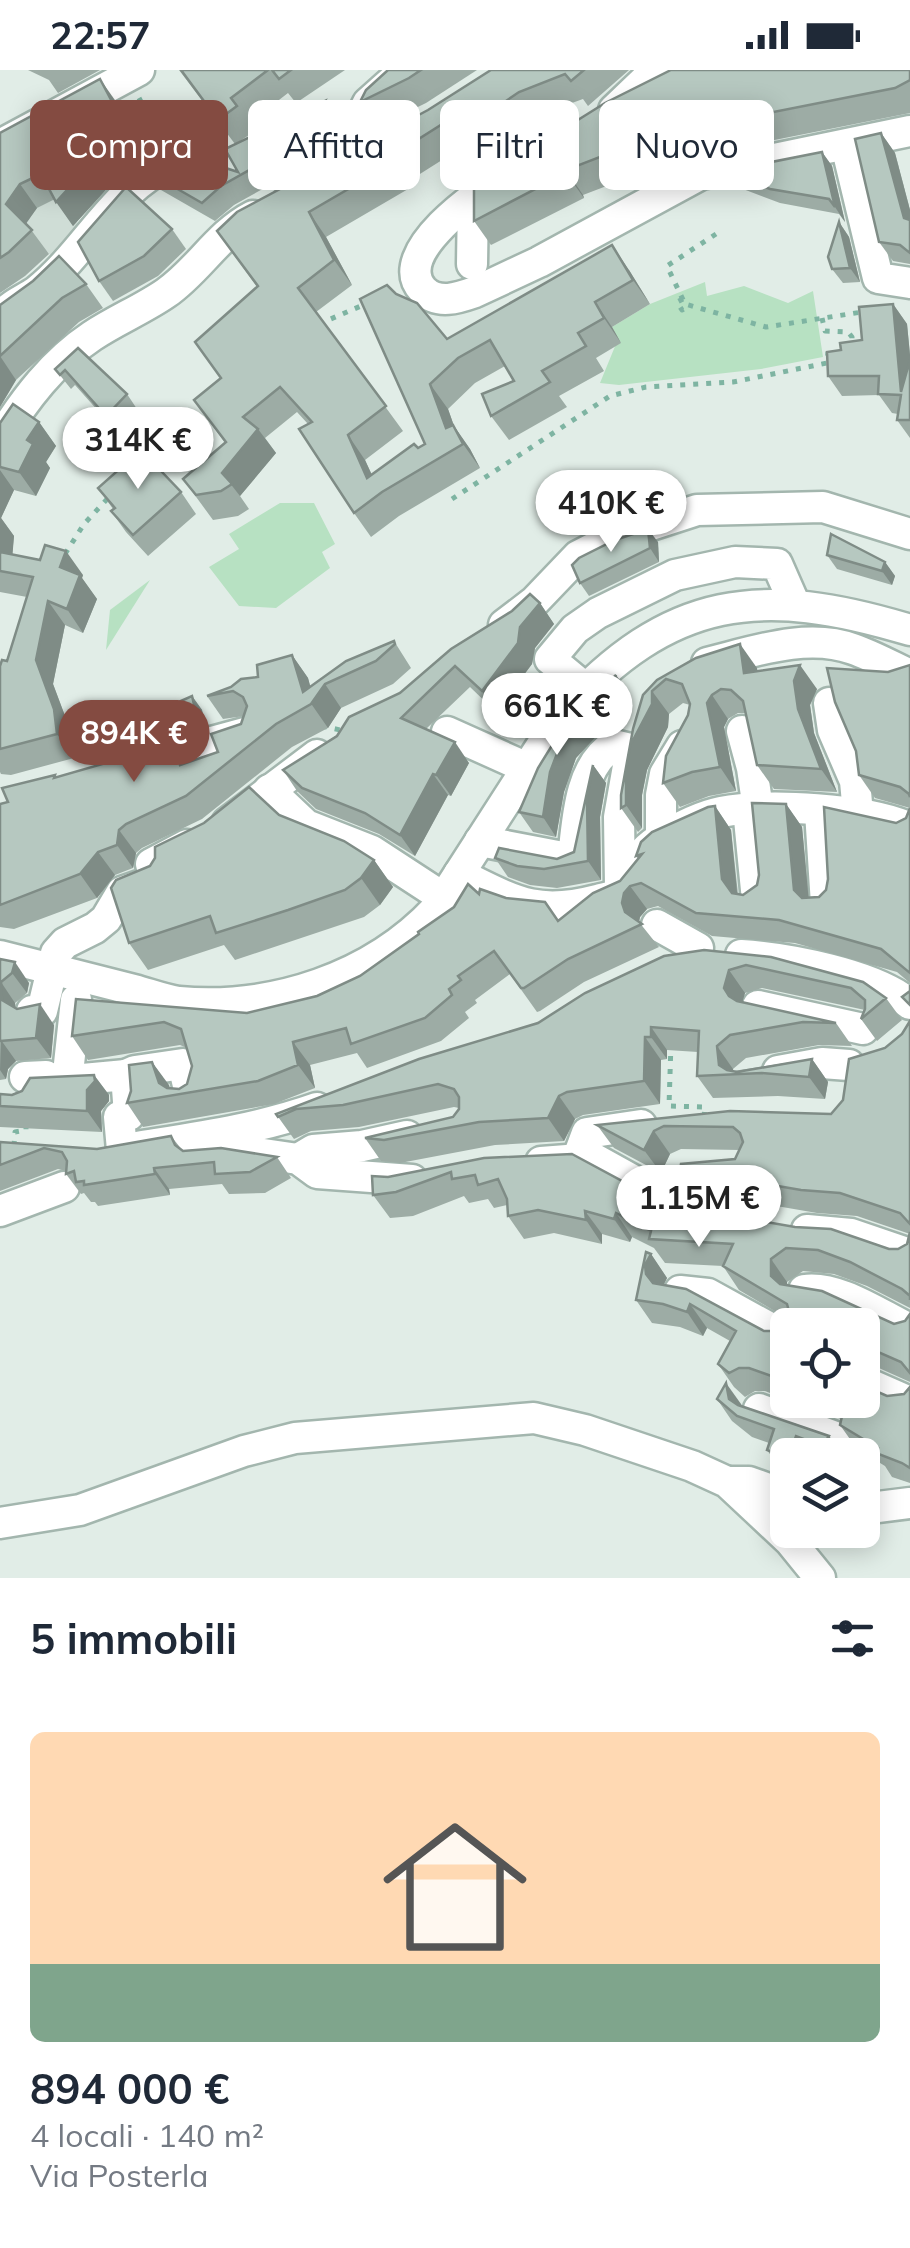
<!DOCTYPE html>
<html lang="it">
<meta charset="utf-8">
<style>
:root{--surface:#fff;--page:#f2f2f3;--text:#1f2937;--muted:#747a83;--line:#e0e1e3;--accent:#844b41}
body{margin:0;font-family:Mulish,sans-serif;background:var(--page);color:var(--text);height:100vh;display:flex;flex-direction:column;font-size:38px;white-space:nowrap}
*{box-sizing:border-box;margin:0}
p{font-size:32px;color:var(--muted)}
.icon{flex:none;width:55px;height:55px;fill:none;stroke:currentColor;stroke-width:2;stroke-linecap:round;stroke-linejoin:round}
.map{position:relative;height:1508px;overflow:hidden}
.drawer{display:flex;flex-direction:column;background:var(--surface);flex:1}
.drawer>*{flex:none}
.banner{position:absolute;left:30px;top:30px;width:850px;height:90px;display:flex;gap:20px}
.fabs{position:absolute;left:770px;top:1238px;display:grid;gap:20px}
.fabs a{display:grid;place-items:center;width:110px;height:110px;border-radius:15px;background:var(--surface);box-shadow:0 5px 25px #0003;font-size:50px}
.price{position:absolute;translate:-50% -85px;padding:0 22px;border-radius:35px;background:#fff;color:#222;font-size:32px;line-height:65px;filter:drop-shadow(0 2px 5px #0008)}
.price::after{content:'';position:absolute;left:50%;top:60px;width:30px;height:22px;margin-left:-15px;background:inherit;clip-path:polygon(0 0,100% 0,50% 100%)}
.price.on{background:var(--accent);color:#fff}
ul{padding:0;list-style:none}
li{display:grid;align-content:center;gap:20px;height:530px;padding:0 30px}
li+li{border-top:2px solid var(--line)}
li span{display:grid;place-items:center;height:310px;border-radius:15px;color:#555}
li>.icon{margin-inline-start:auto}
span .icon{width:180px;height:180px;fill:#fffc;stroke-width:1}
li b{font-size:42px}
h2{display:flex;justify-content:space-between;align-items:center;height:120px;padding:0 30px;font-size:42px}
.pill{padding:0 35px;border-radius:15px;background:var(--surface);box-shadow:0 5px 25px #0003;font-size:35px;line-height:90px}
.pill.on{background:var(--accent);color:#fff}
.status{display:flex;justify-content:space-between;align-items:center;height:70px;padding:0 50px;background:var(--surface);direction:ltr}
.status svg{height:28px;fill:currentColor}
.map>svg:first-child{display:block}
.built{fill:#cfddd6}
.green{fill:#b7e1c2}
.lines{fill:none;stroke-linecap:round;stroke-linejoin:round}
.minor-casing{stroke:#a3b6ae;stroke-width:35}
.path{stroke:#7eb4a2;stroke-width:5;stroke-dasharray:5 8;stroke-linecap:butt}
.minor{stroke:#fff;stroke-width:30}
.wall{fill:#9daca5}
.shaded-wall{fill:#7f8c86}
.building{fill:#b6c8c0;stroke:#7f8c86;stroke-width:2.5}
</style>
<div class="status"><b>22:57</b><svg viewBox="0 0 49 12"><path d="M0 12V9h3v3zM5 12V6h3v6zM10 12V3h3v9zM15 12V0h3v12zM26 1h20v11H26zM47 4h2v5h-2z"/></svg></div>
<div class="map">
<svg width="910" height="1508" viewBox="0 0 910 1508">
<rect width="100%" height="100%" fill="#e1ede7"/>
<path class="built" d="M113,26L151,98L107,134L87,144L85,142L76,150L85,166L58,193L0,132Z"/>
<g class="green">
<path d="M705,212L707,226L744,216L788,233L813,221L823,287L761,299L619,315L600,313L618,269L612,257L650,234Z"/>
<path d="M280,433H314L335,474L322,482L330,498L276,538L239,536L209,497L239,479L229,464Z"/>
<path d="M150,510L106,580L110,540Z"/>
</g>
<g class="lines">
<defs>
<g id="minor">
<path d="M614,40L656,0"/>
<path d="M0,75L139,0"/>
<path d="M846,75L878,208L910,213"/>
<path d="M507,106C479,121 389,184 423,220C438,235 458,228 475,222L539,192L701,104L910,61"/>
<path d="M290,127L305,102L348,73L368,33L405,0"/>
<path d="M472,194L473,130"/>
<path d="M0,249C10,234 23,231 37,221C87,181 113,119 173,92"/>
<path d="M0,369C25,329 53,292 92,266C116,250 143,239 166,223C198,201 218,164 253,146"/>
<path d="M504,555L534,532L578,486L617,466L697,440L823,437L910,464"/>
<path d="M707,593C752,582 807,562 853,579C873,586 891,596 910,605"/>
<path d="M585,618L550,589L575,559L598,543L675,505L735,492L777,494L795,535"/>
<path d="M829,633L833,660L855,711L858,744"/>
<path d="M742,661L752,698L758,739"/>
<path d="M447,662L525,697"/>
<path d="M142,691L245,663"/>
<path d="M269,720L306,755L372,781L444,828"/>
<path d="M748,739L757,830"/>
<path d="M820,742L826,834"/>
<path d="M227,753L317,685"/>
<path d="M661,768V725L665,704L682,676"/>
<path d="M480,771L573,789C577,752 579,695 614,675L631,679L619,747L620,816"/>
<path d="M459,804C514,831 536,846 597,830C607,827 619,827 625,819C643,799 627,791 658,770C676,759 701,746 721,742C766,733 868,738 910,758"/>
<path d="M657,855L698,878"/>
<path d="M741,885C787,888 874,904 910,934"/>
<path d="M0,886C45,897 89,909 134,920C149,924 164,930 179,932C273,940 372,908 437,838L562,644C670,524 761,515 910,560"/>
<path d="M76,930L69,994L72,1010L126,1005L129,1045L119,1047L122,1080"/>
<path d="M758,936L863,959"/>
<path d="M32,941H42L56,883L65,873L95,858L106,849L122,822L156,810L151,794L187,775"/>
<path d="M778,1001L822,993L849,995"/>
<path d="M126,1005L135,1001L183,994L190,1024"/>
<path d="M25,1007L46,1006V1011L72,1010"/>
<path d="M137,1077C199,1067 258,1059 317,1038"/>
<path d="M204,1084L236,1080L298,1089L317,1103L412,1110"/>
<path d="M298,1089L313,1080L362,1076L407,1066"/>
<path d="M577,1090L587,1063L641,1055"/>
<path d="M541,1092L593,1088L649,1119L713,1144L746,1151"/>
<path d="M0,1141L64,1117"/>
<path d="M807,1160L851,1164L910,1184"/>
<path d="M804,1220C838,1215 880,1245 910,1259"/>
<path d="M680,1221L708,1224L788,1268"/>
<path d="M862,1311L910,1332"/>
<path d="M759,1339L841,1369"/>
<path d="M728,1412H749L788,1426"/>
<path d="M862,1439L910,1433"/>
<path d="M0,1453L80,1440L244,1381L295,1368L534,1348L585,1360L692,1396L727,1412L790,1471L820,1508"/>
</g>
</defs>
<use href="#minor" class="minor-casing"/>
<g class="path">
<path d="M139,28L162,71"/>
<path d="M716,164L667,196L685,234L766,257L862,242"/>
<path d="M683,229L677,232L682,240L688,237"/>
<path d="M822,248L825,261L848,262L852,267V276"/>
<path d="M319,254L368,233"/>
<path d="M150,395L211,345"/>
<path d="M452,429L610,326L646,317L733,312L827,293L828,282"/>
<path d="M65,484L84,454L110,426"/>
<path d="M322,656L345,661"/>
<path d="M671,973L669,1036L705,1037L704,1047"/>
<path d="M14,1076L15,1062L26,1060V1054"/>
</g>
<use href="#minor" class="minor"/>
</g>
<g class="wall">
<path d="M28,0H100L58,23L49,10Z"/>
<path d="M179,0H345L296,33L288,23L249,53L255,61L237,73L325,31L339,50L333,60L305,82L304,96L234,135L215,151L161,120L148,102H238L235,74Z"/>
<path d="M388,0H477L426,33L377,57L360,32Z"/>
<path d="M491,0H629L588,36L583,29L536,46L495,76L503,88L479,103L461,78L412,109L415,115L326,167L352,215L316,242L403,361L365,390L372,405L425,374L360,229L447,269L629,200L650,234L612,257L621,273L596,288L604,301L559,326L567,337L509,370L491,346L514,311L505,296L475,313L448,339L454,356L470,379L480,398L399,446L371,467L354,443L308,354L297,342L265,368L276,383L240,426L249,439L238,446L213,450L183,409L225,373L194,330L221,308L257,217L217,161L428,40Z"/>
<path d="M671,0H910V43L724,80L719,73L583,125L584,128L491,175L474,151Z"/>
<path d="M117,33L145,86L126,100L88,78L87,80L113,112L73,156L55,129L37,138L26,153L49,184L25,206L0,223V63Z"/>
<path d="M881,63L895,83L910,140V194L893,191L879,172Z"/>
<path d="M822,82L832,96L845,152L839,144L780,133L743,119L733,104Z"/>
<path d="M839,152L849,167L860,212L843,213L832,199Z"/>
<path d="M172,159L186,179L158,206L113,231L99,211Z"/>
<path d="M86,214L103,238L79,252L16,310L0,337V235Z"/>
<path d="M893,234L907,254L910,285V368L897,350L898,344L892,343L879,325L842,326L828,306L841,280L862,270Z"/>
<path d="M78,278L127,324L137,339L116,361L75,315L71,319L55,299Z"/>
<path d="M39,352L56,376L46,392L50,398L36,426L14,420L1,448L14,466L12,485L83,505L82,508L97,529L83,563L65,555L53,614L71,662L74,688L11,705L1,704L0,702V596L7,591L27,527L0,522V353Z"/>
<path d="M98,418L181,422L196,444L148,486L126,462L111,441L113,439Z"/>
<path d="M658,472L659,492L589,526L580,513Z"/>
<path d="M827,485L885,492L895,506L892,515L837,499Z"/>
<path d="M540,533L554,554L535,578L532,594L496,642L470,617L426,659L469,693L451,726L448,725L415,786L379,764L316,739L297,721L283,700Z"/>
<path d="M394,571L411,598L393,614L341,638L328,658L292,677L202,749L142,778L136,783L133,798L115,805L97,828L14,859L0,857V734L8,732L57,707L175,673L188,692L218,682L241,654L244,646L223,649L207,626L258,607L292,585L308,608L310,616Z"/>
<path d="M740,574L757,601L817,619L810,635L814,663L837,722L774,719L757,695L746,643H738L728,649L724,657L736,721L709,726L680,737L663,713L688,645L690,635L683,633L669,644L668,657L647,700L642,725V758L638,762L621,738L633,659L657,610Z"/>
<path d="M910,595V738L875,728L859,705L888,602Z"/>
<path d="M616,605L630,625L617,657L602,660L576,688L564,722L556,767L533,762L519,742L538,698Z"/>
<path d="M192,626L202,640L205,654L131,673L120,658Z"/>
<path d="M593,695L606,713L600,747L601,810L557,818L530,815L508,807L495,788L557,789L574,782Z"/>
<path d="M786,734L802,757L809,827H819L896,753L906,748L910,738V913L897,902L795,873L712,866L658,836L647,839L640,847L639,852L659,877L584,912L540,941L537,942L510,904L475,930L477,933L465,942L469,948L441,971L367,998L357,983L310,995L315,1018L274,1034L143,1057L127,1033L152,992L170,1018L179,1019L187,1014L192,996L187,978L180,975L88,990L72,966L76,929L247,943L317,926L360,906L479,824L558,851L620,811L638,789L636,786L715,736L731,760L738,824L743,825L757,815Z"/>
<path d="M279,745L374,790L393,817L380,835L364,847L235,890L224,875L148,900L129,873Z"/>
<path d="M704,880L886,928L902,950L877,971L861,949L865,940L762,918L745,923L742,932L836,953L852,976L819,975L746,988L733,999V1001L812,989L828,1012L825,1029L778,1026L713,1028L697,1006L698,982L667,980V989L661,990L660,1034L583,1045L575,1049L564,1071L495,1075L400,1093L381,1091L365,1068L453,1047L459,1038L454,1037L359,1057L311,1061L294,1069L276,1044L538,953Z"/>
<path d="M0,889L29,913L27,923L15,933L16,938L54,955L51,988L16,991L8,999L6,1009L0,1010Z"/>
<path d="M910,951V1238L867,1216L834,1204L803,1201L787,1212V1215L894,1254L905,1251L910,1244V1312L870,1294H862V1255H788V1330L765,1321H755L745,1327L734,1317L718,1294L730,1271L707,1258L703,1266L680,1257L652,1253L636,1230L651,1184L667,1208L663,1215L764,1261H780L788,1249L739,1220L723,1196L665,1193L654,1178L632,1167L630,1172L602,1164V1174L554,1163L524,1169L508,1146L507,1135L494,1138L488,1129L469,1133L464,1126L413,1146L390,1148L373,1125L388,1107L484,1088L626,1113L693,1139L889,1179H898L907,1174L910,1164L857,1146L817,1143L718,1126L696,1117L680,1094L735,1089L740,1080L681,1079L670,1084L661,1103L614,1078L597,1055L831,1044L885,978L902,964Z"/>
<path d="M94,1005L109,1025V1031L101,1041L102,1062L0,1057V1024L12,1025Z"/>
<path d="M171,1066L183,1081L277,1087L291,1108L265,1123L229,1124L222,1114L169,1119L170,1125L98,1136L95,1132H91L84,1123L81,1124L66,1104V1101L58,1099L0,1121V1072L97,1079Z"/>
<path d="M910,1317V1413L892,1407L885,1396L857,1379L840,1355L841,1349L789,1330H862L904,1324Z"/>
<path d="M717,1329L741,1334L742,1337L829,1366L843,1385H788V1403L782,1401L767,1380L769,1373L752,1367L732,1351Z"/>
</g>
<g class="shaded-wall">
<path d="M100,9L117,33L145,86L128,62Z"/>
<path d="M325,31L339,50L333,60L320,41Z"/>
<path d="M71,54L88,78L83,85L66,61Z"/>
<path d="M292,63L305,82L304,96L290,77Z"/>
<path d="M881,63L895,83L910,140V157L904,148Z"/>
<path d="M822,82L832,96L845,152L835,137Z"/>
<path d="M96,88L113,112L73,156L56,132Z"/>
<path d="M566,100L583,125L584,128L566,103Z"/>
<path d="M20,114L37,138L23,158L6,134Z"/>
<path d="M309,142L326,167L352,215L334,190Z"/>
<path d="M839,152L849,167L860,212L850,198Z"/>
<path d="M612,175L629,200L650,234L633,210Z"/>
<path d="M595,232L612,257L621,273L604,248Z"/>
<path d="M893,234L907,254L910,285V334L901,322Z"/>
<path d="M0,286L16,310L0,337Z"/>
<path d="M430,314L448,339L454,356L470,379L480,398L463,374L446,358Z"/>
<path d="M39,352L56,376L46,392L50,398L36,426L19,402L27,370Z"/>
<path d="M258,359L276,383L240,426L222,403Z"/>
<path d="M348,365L365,390L380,423L367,408Z"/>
<path d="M0,400L14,420L1,448L14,466L11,503L0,489Z"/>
<path d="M648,459L658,472L659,492L650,478Z"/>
<path d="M66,481L83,505L82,508L97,529L83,563L67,539L60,497Z"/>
<path d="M885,492L895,506L892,515L882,501Z"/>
<path d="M48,531L65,555L53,614L71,662L74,688L57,664L36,590Z"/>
<path d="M540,533L554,554L535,578L532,594L496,642L482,621L520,557Z"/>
<path d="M740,574L757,598L761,627L744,603Z"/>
<path d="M292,585L308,608L314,630L325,614L341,638L328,658L303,622Z"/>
<path d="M800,595L817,619L810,635L814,663L837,722L821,699L798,639L794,611Z"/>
<path d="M616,605L630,625L617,657L604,637Z"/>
<path d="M652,621L669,644L668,657L647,700L642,725V758L626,735V701L630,676Z"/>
<path d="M712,625L728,649L724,657L736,721L720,697L707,633Z"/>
<path d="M192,626L202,640L205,654L195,639Z"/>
<path d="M589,640L602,660L576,688L564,722L556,767L543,747L550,702L563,668Z"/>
<path d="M455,672L469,693L451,726L436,705Z"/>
<path d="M175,673L191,697L196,718L180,695Z"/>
<path d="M593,695L606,713L600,747L601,810L588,791L587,729Z"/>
<path d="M433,704L448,725L415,786L400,765Z"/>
<path d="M786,734L802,757L810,844L794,820Z"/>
<path d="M715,736L731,760L738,832L722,809Z"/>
<path d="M119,760L136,783L133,798L117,775Z"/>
<path d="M98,782L115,805L97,828L80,804Z"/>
<path d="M374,790L393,817L380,835L361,808Z"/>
<path d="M630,816L647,839L640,847L638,856L625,842L622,833L624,823Z"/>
<path d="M15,892L29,913L27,923L12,903Z"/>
<path d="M729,900L745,923L740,941L745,949L724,918Z"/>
<path d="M1,912L15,933L16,951L2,930Z"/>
<path d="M40,934L54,955L51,988L36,968Z"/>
<path d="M651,957L667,980V989L651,967Z"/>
<path d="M645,967L661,990L660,1034L644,1011Z"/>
<path d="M1,970L16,991L8,999L6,1009L0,1000Z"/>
<path d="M293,972L310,995L315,1018L298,995Z"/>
<path d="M717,976L733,999L734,1004L719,995Z"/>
<path d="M812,989L828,1012L825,1029L809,1007Z"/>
<path d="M152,992L169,1015L172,1025L159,1013Z"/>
<path d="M94,1005L109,1025V1031L101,1041L102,1062L87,1041V1020Z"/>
<path d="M559,1026L575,1049L564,1071L548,1048Z"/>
<path d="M654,1061L670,1084L661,1103L644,1080Z"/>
<path d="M154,1098L169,1119L170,1125L155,1104Z"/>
<path d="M585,1141L602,1164V1174L586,1150Z"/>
<path d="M616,1143L632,1167L630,1172L614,1149Z"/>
<path d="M651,1184L667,1208L662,1218L663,1228L646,1204L645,1195Z"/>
<path d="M771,1189L787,1212L788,1229L771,1206Z"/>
<path d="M690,1234L707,1258L703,1266L687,1242Z"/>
<path d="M726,1313L741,1334L744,1350L729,1329Z"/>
<path d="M796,1366L809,1385H789Z"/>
<path d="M829,1366L843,1385H828L822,1376Z"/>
</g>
<g class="building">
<path d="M181,0H268L231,28L237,36L218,50Z"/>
<path d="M272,0H291L279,9Z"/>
<path d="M388,0H421L409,8L360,32L366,20Z"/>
<path d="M491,0H584L571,11L565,4L519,22L477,51L486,64L462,78L444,53L395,84L398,90L309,142L334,190L298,218L386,336L348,365L367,408L414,374L418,378L425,374L360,229L387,215L396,224L417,233L447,269L612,175L633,210L595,232L604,248L578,263L586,276L542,301L550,312L491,346L482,324L514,311L490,270L458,288L430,314L446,358L453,355L463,374L382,422L354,443L299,359L312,352L280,317L243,347L258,359L222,403L232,414L221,421L196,425L183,409L226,372L194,330L221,308L195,272L258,216L217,161L237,142L428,40Z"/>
<path d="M671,0H910V10L895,18L707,55L703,47L566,100V103L474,151V115L605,33Z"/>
<path d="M100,9L128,62L109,76L71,54L66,61L96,88L56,132L41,104L20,114L6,134L32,160L9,182L0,188V63Z"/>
<path d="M325,31L320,41L292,63L290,77L221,116L202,133L148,102L176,82L238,102L225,79Z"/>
<path d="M881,63L904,148L910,150V183L900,175L879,172L855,69Z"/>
<path d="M822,82L835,137L829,129L770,119L733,104L731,100Z"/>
<path d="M126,117L172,159L144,186L99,211L78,172Z"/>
<path d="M839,152L850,198L832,199L828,187Z"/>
<path d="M59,186L86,214L62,228L0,286V235L33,211Z"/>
<path d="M893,234L901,322L910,290V350H897L901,325L878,324L879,306H828L827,282L841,280L840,273L862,270L859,237Z"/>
<path d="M78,278L127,324L106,346L65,300L60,305L55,299Z"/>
<path d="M13,334L39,352L27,370L33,374L19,402L0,397V353Z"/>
<path d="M141,380L181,422L133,465L111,441L115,438L98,418Z"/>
<path d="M648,459L650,478L580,513L572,495L579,488L615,470Z"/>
<path d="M831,464L885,492L882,501L827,485Z"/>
<path d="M45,475L66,481L60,497L80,505L67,539L48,531L36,590L54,639L57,664L0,679V596L2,590L7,591L33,507L0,501V482L40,490Z"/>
<path d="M530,524L540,533L520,557L518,573L482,621L455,596L401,648L455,672L436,705L433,704L400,765L365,743L302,718L283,700L337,666L349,647L400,623L451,579L512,541Z"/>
<path d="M394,571L395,574L376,591L325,614L311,634L276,654L186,726L126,754L119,760L117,775L98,782L80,804L0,835V734L8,732L2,718L55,705L54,708L175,673L180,695L218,682L211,664L241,654L247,636L243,627L233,621L207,626L231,617L241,609L258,607L257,595L292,585L303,622L346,591Z"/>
<path d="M740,574L744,603L800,595L794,611L798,639L821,699L757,695L743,631L731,620L721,619L712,625L707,633L720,697L692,702L663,713L666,686L688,645L690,634L682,614L666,609L652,621V634L630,676L626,701V735L621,738V725L633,659L643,625L657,610L696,588Z"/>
<path d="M910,595V727L909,724L900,717L859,705L856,681L835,632L827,598L888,602Z"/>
<path d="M616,605L604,637L589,640L563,668L550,702L543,747L519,742L538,698L564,656Z"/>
<path d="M192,626L195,639L121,659L120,658Z"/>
<path d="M593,695L587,729L588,791L544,799L517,796L495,788L499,778L557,789L574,782Z"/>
<path d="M249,717L279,745L344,771L374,790L361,808L345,820L288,840L216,863L210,846L129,873L111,818L116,810L150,796L155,788V777L204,753Z"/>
<path d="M752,733L786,734L794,820L802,828L819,827L826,820L828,809L824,737L896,753L906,748L910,738V903L881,879L779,850L696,843L641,813L630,816L624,823L622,833L625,842L642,854L568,889L524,918H521L494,881L458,906L461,910L449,919L452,925L425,948L351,974L346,958L293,972L298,995L258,1011L127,1033L131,1021L129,995L152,992L159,1013L167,1018L179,1019L187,1014L192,996L181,959L164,952L72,966L76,929L247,943L317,926L360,906L419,864L418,862L454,837L468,814L479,824L480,819L506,828L545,832L558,851L593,823L620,811L642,784L636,786L641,772L652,762L708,737L715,736L722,809L732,823L743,825L757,815L759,805Z"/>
<path d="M704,880L771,887L863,912L886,928L861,949L865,939V930L851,918L746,895L729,900L724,918L729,926L737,931L836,953L803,952L730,965L717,976L719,995L727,1000L737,1002L812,989L809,1007L762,1003L697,1006L699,961L651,957V967H645L644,1011L567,1022L559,1026L548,1048L479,1052L384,1070L365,1068L453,1047L459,1039V1027L454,1019L438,1014L343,1035L296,1039L278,1047L276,1044L419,989L538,953L585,923L664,886Z"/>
<path d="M0,889L15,892L12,903L1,912L2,930L17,939L40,934L36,968L0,971Z"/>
<path d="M910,915V935L902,927L910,921Z"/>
<path d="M910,951V1154L900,1143L840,1123L801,1120L702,1103L680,1094L735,1089L743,1072L740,1063L733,1057L664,1056L654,1061L644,1080L597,1055L730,1041L831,1044L843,1030L849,989L885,978L902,964Z"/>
<path d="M94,1005L95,1011L87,1020V1041L0,1036V1024L12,1025L22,1021L30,1008Z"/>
<path d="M171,1066L175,1075L183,1081L221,1078L277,1087L250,1102L215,1104L214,1092L154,1098L155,1104L84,1115V1111L76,1112L74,1101L66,1104L67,1091L62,1082L44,1078L0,1095V1072L97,1079Z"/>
<path d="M572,1084L626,1113L693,1139L795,1157L831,1159L889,1179H898L907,1174L910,1162V1230V1226L902,1219L850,1192L818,1180L786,1178L771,1189V1206L780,1214L822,1221L894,1254L905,1251L910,1244V1303L901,1292L862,1275V1255H788V1312L749,1298H739L729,1303L718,1294L736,1261L690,1234L687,1242L663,1234L636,1230L646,1182L651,1184L645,1195L646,1204L653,1213L686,1219L764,1261H780L790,1245L787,1234L723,1196L733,1174L649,1169L651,1161L616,1143L614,1149L585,1141L586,1150L538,1140L508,1146L507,1129L498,1109L478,1115L475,1105L452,1109L451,1102L396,1122L373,1125L372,1106L388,1107L484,1088Z"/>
<path d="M726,1313L729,1329L738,1335L829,1366L822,1376L796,1366L788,1388L767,1380L774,1359L737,1346L717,1329Z"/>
<path d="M862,1315L887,1326L904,1324L910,1317V1398L902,1393L876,1383L878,1378L840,1355L843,1342L833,1330H862Z"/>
</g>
</svg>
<div class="fabs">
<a><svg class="icon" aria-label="locate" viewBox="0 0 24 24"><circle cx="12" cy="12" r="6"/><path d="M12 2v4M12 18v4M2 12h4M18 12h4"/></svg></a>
<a><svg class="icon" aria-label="layers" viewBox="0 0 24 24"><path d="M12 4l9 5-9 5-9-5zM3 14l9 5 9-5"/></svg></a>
</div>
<b class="price" style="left:138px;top:422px">314K €</b>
<b class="price" style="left:611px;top:485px">410K €</b>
<b class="price" style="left:557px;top:688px">661K €</b>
<b class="price on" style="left:134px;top:715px">894K €</b>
<b class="price" style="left:699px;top:1180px">1.15M €</b>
<div class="banner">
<a class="pill on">Compra</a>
<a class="pill">Affitta</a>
<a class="pill">Filtri</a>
<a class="pill">Nuovo</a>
</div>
</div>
<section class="drawer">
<h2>5 immobili<svg class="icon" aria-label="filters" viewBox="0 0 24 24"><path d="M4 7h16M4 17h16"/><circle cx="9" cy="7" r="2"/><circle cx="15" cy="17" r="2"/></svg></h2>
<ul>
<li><span style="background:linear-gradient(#ffd9b3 75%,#7fa58c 0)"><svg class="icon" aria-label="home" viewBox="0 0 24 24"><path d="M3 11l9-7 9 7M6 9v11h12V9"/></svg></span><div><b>894 000 €</b><p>4 locali · 140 m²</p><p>Via Posterla</p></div></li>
</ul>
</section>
